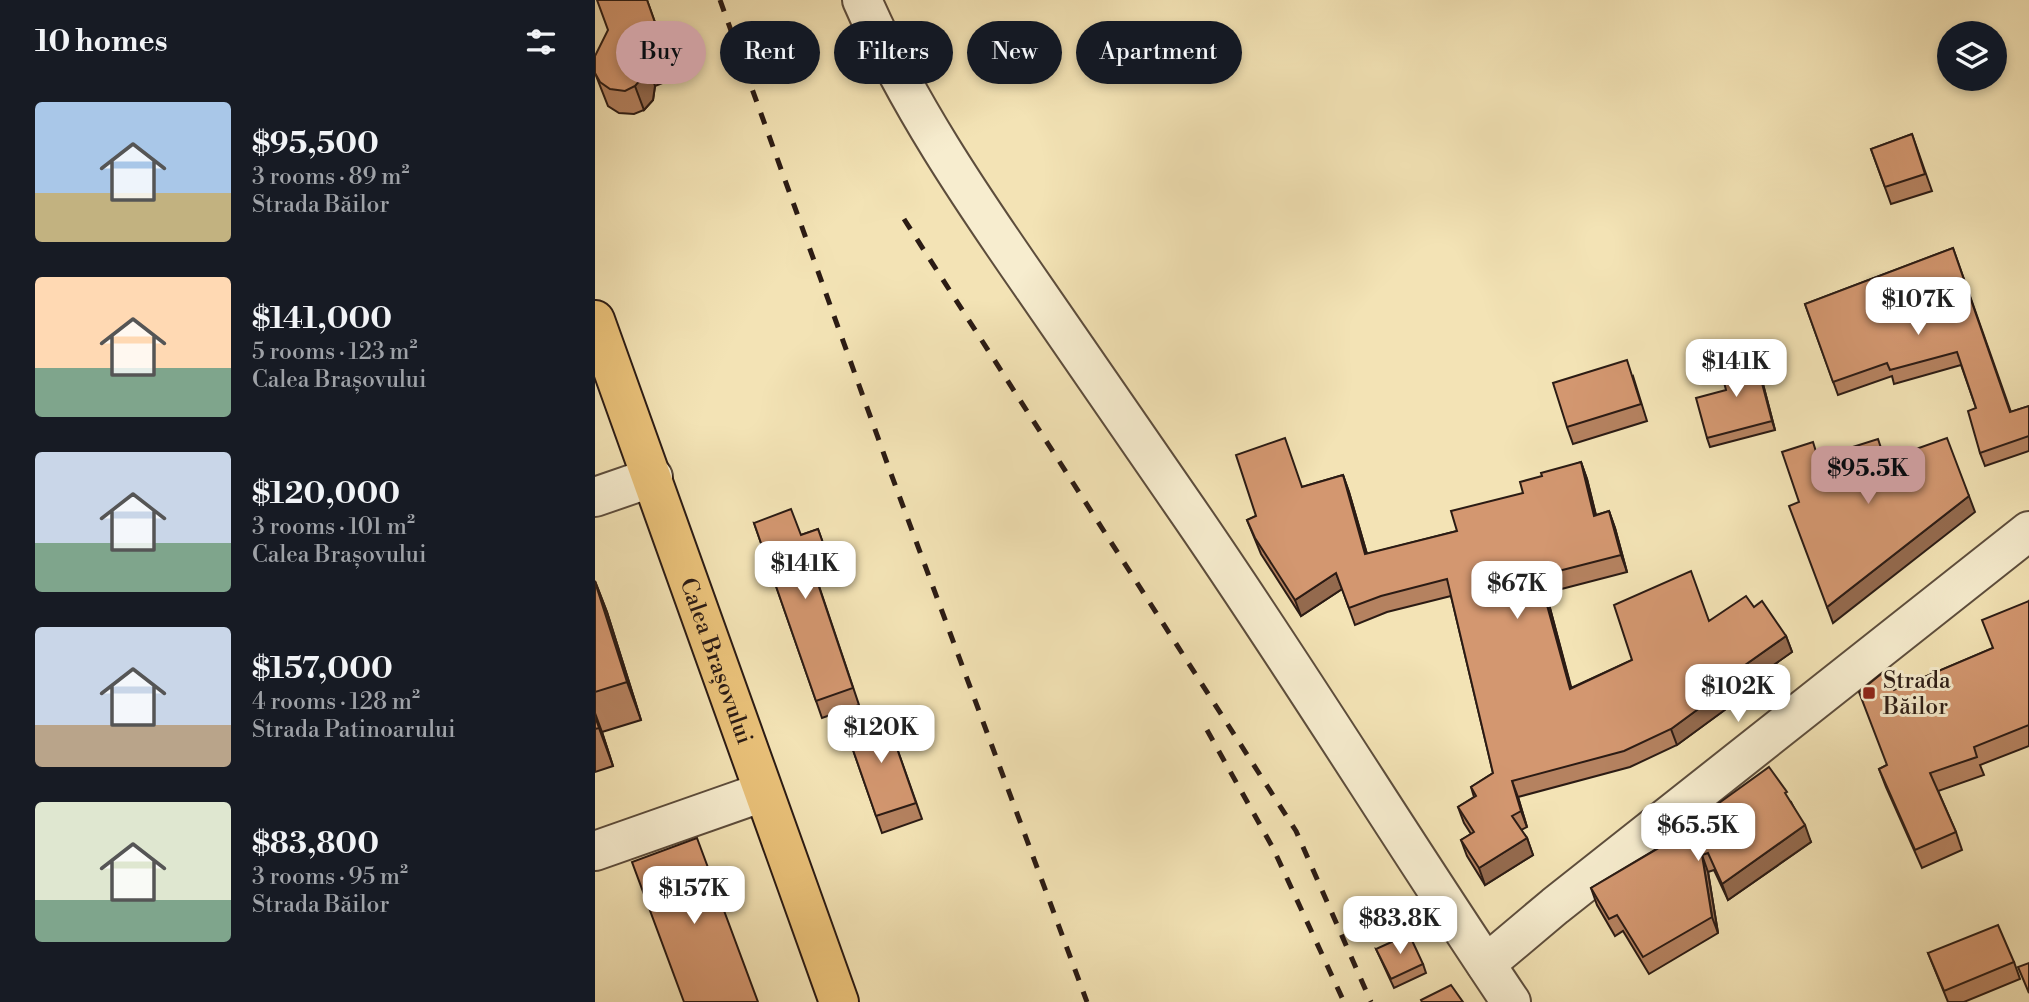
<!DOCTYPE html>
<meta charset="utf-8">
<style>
:root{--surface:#171b24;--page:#20242c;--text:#f1f3f6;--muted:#9ea1a6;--accent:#c59692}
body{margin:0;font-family:"Libre Bodoni",serif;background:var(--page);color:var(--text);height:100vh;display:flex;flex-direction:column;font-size:26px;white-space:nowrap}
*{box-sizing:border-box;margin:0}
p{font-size:23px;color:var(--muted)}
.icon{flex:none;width:38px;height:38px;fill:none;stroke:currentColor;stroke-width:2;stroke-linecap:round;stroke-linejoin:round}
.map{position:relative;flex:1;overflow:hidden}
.side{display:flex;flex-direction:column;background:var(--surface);width:595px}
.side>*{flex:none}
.hud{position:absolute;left:21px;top:21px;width:665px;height:63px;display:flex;gap:14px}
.controls{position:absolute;left:1342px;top:21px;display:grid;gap:14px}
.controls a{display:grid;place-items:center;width:70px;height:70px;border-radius:50%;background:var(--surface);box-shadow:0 4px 10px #0003;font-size:35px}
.price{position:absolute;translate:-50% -60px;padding:0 16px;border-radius:14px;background:#fff;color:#222;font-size:23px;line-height:46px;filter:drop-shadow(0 2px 4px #0008)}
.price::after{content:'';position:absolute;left:50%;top:42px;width:21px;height:16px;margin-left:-10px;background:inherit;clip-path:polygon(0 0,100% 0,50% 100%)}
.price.selected{background:var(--accent);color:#111}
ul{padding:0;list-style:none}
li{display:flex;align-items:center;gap:21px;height:175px;padding:0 35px}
li span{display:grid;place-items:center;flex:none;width:196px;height:140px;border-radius:7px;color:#555}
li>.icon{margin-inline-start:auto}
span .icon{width:84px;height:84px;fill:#fffc;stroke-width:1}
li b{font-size:30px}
h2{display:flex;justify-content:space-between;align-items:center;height:84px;padding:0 35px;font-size:30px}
.pill{padding:0 24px;border-radius:32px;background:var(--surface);box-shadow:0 4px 10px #0003;font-size:24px;line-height:63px}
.pill.selected{background:var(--accent);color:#111}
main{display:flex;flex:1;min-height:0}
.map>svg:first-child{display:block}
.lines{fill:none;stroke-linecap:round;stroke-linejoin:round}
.minor-casing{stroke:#5d4d3c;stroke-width:42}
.major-casing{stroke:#2b1b14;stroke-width:42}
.minor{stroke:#f7edcf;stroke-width:38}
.major{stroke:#eac27a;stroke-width:38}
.rail{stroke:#2b1b14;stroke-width:5;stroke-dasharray:12 12;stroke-linecap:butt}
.wall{fill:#b58260;stroke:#2b1b14;stroke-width:2}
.shaded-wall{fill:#946a4e;stroke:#2b1b14;stroke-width:2}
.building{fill:#d39770;stroke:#2b1b14;stroke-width:2}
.poi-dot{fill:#8f2418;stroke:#f7edcf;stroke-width:2.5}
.labels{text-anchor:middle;stroke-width:6;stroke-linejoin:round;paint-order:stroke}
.street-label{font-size:23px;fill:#2b1b14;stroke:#f7edcf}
.poi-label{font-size:23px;fill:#2b1b14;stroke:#f7edcf;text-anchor:start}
</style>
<main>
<section class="side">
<h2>10 homes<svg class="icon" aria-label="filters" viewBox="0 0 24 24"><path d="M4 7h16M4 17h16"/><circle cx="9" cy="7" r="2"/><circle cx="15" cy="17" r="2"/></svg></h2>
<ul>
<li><span style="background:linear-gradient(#a9c7e8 65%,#c2b280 0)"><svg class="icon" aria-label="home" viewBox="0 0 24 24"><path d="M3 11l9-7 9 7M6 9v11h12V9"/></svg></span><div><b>$95,500</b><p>3 rooms · 89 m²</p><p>Strada Băilor</p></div></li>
<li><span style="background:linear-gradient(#ffd9b3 65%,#7fa58c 0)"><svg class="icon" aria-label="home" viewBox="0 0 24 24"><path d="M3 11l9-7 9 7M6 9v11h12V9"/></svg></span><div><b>$141,000</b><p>5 rooms · 123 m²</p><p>Calea Brașovului</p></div></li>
<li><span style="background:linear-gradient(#c9d6e8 65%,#7fa58c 0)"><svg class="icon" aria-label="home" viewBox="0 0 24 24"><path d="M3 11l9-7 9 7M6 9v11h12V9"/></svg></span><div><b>$120,000</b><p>3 rooms · 101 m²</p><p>Calea Brașovului</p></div></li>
<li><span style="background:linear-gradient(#c9d6e8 70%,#b9a48a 0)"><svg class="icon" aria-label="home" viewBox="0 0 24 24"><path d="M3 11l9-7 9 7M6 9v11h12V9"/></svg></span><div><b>$157,000</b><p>4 rooms · 128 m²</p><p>Strada Patinoarului</p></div></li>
<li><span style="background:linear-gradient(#dfe7d0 70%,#7fa58c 0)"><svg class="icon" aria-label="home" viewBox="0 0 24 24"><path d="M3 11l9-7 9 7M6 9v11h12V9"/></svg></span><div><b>$83,800</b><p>3 rooms · 95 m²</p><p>Strada Băilor</p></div></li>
</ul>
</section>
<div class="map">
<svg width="1434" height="1002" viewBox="0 0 1434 1002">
<rect width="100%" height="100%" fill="#f3e3b5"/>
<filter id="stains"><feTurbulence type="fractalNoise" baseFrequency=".00286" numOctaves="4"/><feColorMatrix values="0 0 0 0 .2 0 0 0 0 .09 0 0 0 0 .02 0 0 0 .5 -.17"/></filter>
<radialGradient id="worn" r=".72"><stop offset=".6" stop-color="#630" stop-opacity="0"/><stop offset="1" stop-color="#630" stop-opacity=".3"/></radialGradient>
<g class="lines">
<defs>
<g id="minor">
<path d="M267,0C312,103 375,196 439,288C488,359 537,430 586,501C700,665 804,836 916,1002"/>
<path d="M0,497L58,477"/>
<path d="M0,851L168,792"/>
<path d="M891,964L960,906L1434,531"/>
</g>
<g id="major">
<path id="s1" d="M0,320L244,1002"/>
</g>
</defs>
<use href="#minor" class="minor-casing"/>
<use href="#major" class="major-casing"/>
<use href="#minor" class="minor"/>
<use href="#major" class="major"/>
<g class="rail">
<path d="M125,0L295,471L492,1002"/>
<path d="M309,219L701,831L776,1002"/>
<path d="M612,730L678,848L749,1002"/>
</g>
</g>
<g class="wall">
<path d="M52,0L80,78L60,86L58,100L49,110L39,114L24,113L13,106L0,73Z"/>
<path d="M1317,134L1337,191L1296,204L1276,149Z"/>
<path d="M1358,248L1416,412L1434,406V451L1390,466L1385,453L1381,408L1366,365L1299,384L1297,376L1243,395L1210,304Z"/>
<path d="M1162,361L1180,430L1115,447L1112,438L1131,390Z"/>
<path d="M1038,376L1052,421L978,444L972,427Z"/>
<path d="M986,462L992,479L1001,515L1014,511L1020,528L1032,572L951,593L976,688L1037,660L1114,621L1159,607L1191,636L1197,652L1139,693L1142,701L1082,745L1035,767L923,797L932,827L926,830L932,838L938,855L890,885L872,856L866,840L876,834L869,823L863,807L879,797L876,787L898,773L856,596L792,612L760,625L747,589L706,616L666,554L652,520L661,516L707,487L748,475L754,492L772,554L862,531L928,493L947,476Z"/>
<path d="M159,523L206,535L223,529L240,577L223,583L264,705L227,718Z"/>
<path d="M0,581L12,612L46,720L7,732L18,766L0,772Z"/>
<path d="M1434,601V746L1385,765L1389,775L1343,791L1361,832L1367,850L1327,868L1291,787L1284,769L1292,765L1299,690L1398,648Z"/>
<path d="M290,714L327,819L287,833L250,727Z"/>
<path d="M1196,802L1216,842L1133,900L1119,870L1113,872L1123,933L1054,974L1028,931L1020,936L1002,905L996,888L1088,833L1085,825Z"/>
<path d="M781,949L828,964L831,973L799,988Z"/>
<path d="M1333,953L1419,962L1425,979L1369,1002H1353Z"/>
</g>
<g class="shaded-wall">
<path d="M52,62L60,86L58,100L49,110L40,86Z"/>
<path d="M1159,353L1162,361L1180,430L1177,421Z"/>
<path d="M986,462L992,479L1005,532L999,516Z"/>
<path d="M748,475L754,492L777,571L770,554Z"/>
<path d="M1374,496L1380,512L1238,623L1232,607Z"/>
<path d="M1014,511L1020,528L1032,572L1026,555Z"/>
<path d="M741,573L747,589L706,616L700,600Z"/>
<path d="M944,576L951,593L981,705L975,689Z"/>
<path d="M0,581L12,612L46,720L32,682Z"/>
<path d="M1191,636L1197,652L1139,693L1133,677Z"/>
<path d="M1136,685L1142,701L1082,745L1076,729Z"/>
<path d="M0,713L7,732L18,766L4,728Z"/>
<path d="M917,781L923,797L932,827L926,811Z"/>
<path d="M1210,825L1216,842L1133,900L1127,884Z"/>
<path d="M932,838L938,855L890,885L884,868Z"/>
<path d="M1107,855L1113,872L1123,933L1117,917Z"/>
</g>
<g class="building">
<path d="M2,0H52L71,54L52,62L49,76L40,86L30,91L15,89L5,82L0,73V56L13,30Z"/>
<path d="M1317,134L1330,174L1290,187L1276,149Z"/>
<path d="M1358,248L1415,412L1434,406V436L1385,453L1373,411L1381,408L1362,352L1295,370L1292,363L1238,382L1210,304Z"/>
<path d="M1159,353L1177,421L1112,438L1101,398L1131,390L1124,362Z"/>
<path d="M1032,360L1046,404L972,427L958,383Z"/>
<path d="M690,438L707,487L748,475L770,554L862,531L856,511L928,493L925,482L947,476L946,473L986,462L999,516L1014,511L1026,555L944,576L975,689L1037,660L1019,605L1096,571L1114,621L1151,596L1159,607L1167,601L1191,636L1133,677L1136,685L1076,729L1029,751L917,781L926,811L917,816L932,838L884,868L866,840L879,832L863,807L881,796L876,787L898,773L852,579L786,596L754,608L741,573L700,600L660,538L652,520L661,516L641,455Z"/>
<path d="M1352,438L1374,496L1232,607L1194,506L1204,502L1187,452L1218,442L1223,458L1283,439L1290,460Z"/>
<path d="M196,509L206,535L223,529L234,560L217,566L258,688L221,701L159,523Z"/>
<path d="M0,582L32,682L0,692Z"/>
<path d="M1434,601V725L1379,747L1382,757L1335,773L1361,832L1320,850L1284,769L1292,765L1264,692L1291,670L1299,690L1398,648L1387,620Z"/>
<path d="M290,714L321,803L281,816L250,727Z"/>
<path d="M0,716L4,728L0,729Z"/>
<path d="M1174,767L1192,792L1190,793L1210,825L1127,884L1113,853L1107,855L1117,917L1048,957L1022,915L1014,919L996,888L1089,833L1085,825L1113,811Z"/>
<path d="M102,838L163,1002H89L37,862Z"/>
<path d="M1403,925L1419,962L1349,991L1333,953Z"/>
<path d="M814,934L828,964L796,979L781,949Z"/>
<path d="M1434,963V993L1423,967Z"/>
<path d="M856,985L868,1002H827L826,1000Z"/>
</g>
<rect class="poi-dot" x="1267" y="686" width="14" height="14" rx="3.5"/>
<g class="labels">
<g class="street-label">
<text dy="8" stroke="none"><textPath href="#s1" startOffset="362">Calea Brașovului</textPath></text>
</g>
<g class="poi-label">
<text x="1288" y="688">Strada<tspan x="1288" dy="26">Băilor</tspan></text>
</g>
</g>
<rect width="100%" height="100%" filter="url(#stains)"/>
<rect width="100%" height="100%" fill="url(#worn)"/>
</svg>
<div class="controls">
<a><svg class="icon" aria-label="layers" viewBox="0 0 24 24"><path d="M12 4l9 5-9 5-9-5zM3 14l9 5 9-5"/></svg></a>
</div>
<b class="price" style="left:1323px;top:337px">$107K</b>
<b class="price" style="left:1141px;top:399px">$141K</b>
<b class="price selected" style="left:1273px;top:506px">$95.5K</b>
<b class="price" style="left:210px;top:601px">$141K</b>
<b class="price" style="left:922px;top:621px">$67K</b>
<b class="price" style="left:1143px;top:724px">$102K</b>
<b class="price" style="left:286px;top:765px">$120K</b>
<b class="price" style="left:1103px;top:863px">$65.5K</b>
<b class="price" style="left:99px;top:926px">$157K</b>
<b class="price" style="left:805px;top:956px">$83.8K</b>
<div class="hud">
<a class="pill selected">Buy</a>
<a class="pill">Rent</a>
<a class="pill">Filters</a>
<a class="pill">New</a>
<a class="pill">Apartment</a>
</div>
</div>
</main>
